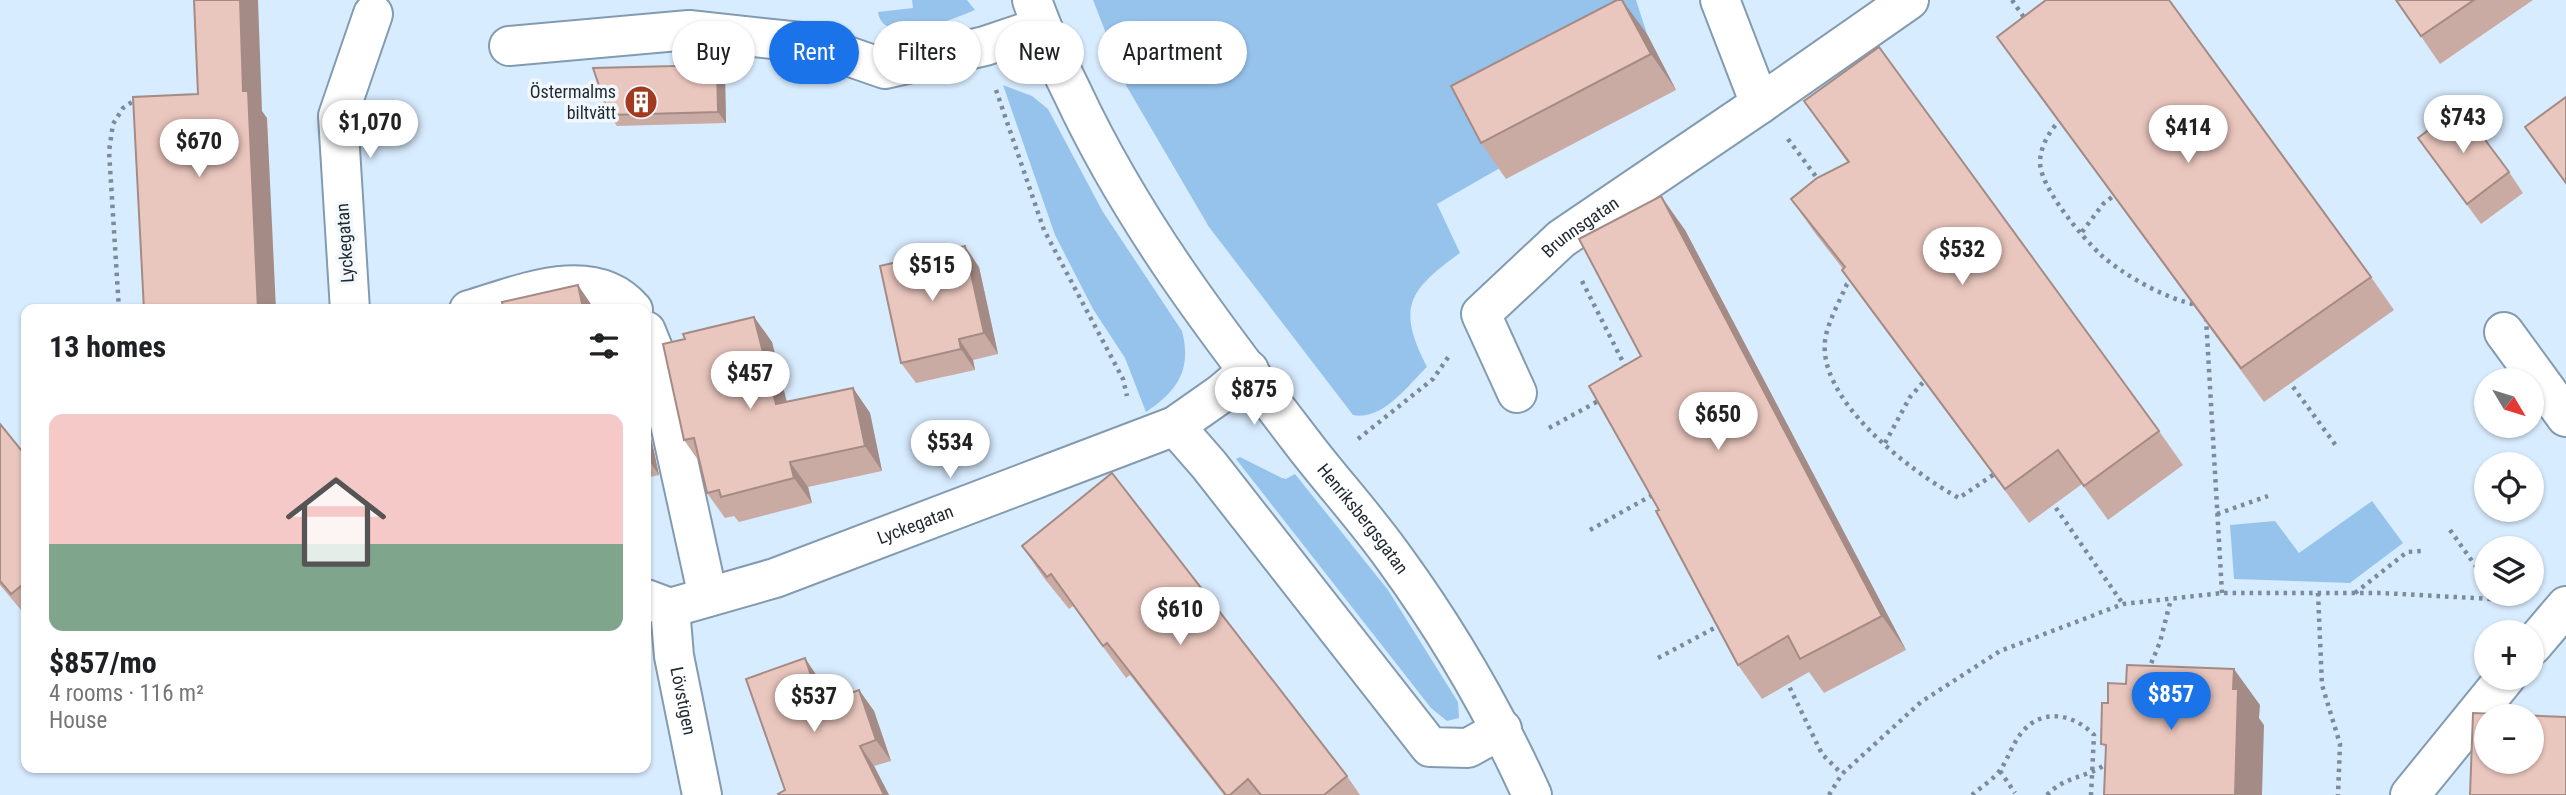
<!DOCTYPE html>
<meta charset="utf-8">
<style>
:root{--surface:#fff;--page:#f2f2f2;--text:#202124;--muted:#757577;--accent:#1a73e8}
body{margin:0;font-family:"Roboto Condensed",sans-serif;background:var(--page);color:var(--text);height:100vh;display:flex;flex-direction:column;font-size:26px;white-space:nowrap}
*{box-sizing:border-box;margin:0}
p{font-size:23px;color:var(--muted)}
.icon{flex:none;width:38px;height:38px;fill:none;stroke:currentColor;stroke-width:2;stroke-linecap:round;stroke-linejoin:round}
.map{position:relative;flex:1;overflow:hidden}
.drawer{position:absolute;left:21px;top:304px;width:630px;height:469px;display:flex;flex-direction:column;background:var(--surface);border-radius:14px;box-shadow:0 2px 5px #0004}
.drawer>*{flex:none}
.banner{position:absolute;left:672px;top:21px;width:665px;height:63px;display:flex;gap:14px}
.needle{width:46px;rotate:128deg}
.tools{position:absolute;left:2474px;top:368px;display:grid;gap:14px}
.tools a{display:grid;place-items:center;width:70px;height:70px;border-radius:50%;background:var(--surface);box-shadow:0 2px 5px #0004;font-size:35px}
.price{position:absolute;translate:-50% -60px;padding:0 16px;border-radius:24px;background:#fff;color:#222;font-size:23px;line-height:46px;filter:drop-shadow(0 2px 4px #0008)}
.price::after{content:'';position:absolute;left:50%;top:42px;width:21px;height:16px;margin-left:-10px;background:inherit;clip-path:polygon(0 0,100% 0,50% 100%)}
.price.current{background:var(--accent);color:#fff}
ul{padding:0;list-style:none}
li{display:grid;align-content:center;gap:14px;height:371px;padding:0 28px}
li span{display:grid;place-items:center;height:217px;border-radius:14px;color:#555}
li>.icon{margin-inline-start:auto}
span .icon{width:126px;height:126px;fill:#fffc;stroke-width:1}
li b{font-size:30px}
h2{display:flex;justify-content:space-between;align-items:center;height:84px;padding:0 28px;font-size:30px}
.pill{padding:0 24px;border-radius:32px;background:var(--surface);box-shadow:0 2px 5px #0004;font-size:24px;line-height:63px}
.pill.current{background:var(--accent);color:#fff}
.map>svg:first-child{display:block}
.green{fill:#96c3eb}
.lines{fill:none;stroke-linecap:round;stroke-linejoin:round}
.minor-casing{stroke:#839bb1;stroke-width:42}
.major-casing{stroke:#839bb1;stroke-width:42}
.path{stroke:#7c8b99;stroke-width:4.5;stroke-dasharray:3.5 5;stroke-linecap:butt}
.minor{stroke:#fff;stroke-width:38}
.major{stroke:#fff;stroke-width:38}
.wall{fill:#c9aba3}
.shaded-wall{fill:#a48b85}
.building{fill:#eac7be;stroke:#a48b85;stroke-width:2;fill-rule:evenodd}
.labels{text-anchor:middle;stroke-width:7;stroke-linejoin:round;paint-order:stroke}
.poi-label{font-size:18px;fill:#1f2831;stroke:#f2f7fc;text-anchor:end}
.street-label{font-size:18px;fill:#1f2831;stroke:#f2f7fc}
</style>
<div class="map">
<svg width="2566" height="795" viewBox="0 0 2566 795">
<rect width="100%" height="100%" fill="#d8ecff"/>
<g class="green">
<path d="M912,0H967L975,10C956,18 883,49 878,12L913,8Z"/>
<path d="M1093,0H1636L1647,34L1477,122L1500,168L1437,204L1460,253C1409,290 1396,307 1427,367C1408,385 1383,421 1353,415L1209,227L1127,87Z"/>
<path d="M1003,85L1032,96L1048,109L1103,212L1182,331C1192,369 1178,391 1146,412L1125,358L1093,309L1055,235Z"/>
<path d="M1240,457L1282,478L1286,479L1295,474L1388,590L1458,702L1459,718L1447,721L1431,708L1236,459Z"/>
<path d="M2372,501L2403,543L2350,583L2234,579L2230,525L2275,521L2299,553Z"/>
</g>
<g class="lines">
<defs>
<g id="minor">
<path d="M1720,0L1760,104L1909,0"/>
<path d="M509,46L689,30L810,43L885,69L985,46L1041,27"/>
<path d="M350,310L338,116L373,14"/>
<path d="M469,310C518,296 592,262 633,310"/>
<path d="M646,331L654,351L708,597"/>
<path d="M2504,332L2566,417"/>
<path id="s1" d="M1517,393L1481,314L1561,239L1760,104"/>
<path d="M1175,426L1209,465L1430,747L1468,748L1502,729"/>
<path id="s2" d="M646,599L670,608L775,578L1046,475L1175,426L1222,393L1249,370"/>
<path id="s3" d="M670,608L674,656L702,795"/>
<path d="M2532,646L2566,606"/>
<path d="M2410,795L2506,677"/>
</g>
<g id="major">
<path id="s4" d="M1032,0C1043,32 1057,62 1072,92C1134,225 1219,334 1308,450C1336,486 1367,520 1394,558C1448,632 1494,711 1532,795"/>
</g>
</defs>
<use href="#minor" class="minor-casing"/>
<use href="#major" class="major-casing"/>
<g class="path">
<path d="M2012,0L2025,19"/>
<path d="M996,90L1044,230L1123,379L1127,396"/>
<path d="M2061,119C2050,130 2041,145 2040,161C2039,187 2083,238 2101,255C2125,276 2166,299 2197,305"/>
<path d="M1788,139L1820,182"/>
<path d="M2082,232L2103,204L2116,194"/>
<path d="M1854,279L1847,284C1840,300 1830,318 1826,335C1812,397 1911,472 1959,498L1996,473"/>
<path d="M1582,281L1627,370"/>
<path d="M119,310L109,151L113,124L123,108L141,96"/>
<path d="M2206,318L2222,593"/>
<path d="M2288,380L2337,447"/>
<path d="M1549,428L1602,399"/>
<path d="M1358,439L1433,379L1449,356"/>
<path d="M1885,443L1910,397L1926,379"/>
<path d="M2051,501L2123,604"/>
<path d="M2217,514L2268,496"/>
<path d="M1590,530L1656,493"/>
<path d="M2450,530L2487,582"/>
<path d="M2318,593L2322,685L2340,744L2338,795"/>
<path d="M2355,593L2407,552L2421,551"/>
<path d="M1658,658L1722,624"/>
<path d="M2148,671L2160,642L2171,599"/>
<path d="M1786,680L1822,754L1842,774"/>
<path d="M2000,771L2015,793"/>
<path d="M1829,795L1842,774L1921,702L2000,651L2123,604L2222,593H2382L2510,600"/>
<path d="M1972,795C1981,787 1994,779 2001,769C2009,757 2013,742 2023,731C2044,707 2075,715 2094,735L2091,795"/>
<path d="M2047,795C2066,775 2086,779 2109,762"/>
</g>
<use href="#minor" class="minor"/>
<use href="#major" class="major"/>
</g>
<g class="wall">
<path d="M2396,0H2533L2440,64Z"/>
<path d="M1647,34L1676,90L1506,179L1481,143Z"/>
<path d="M1997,37L2371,277L2394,310L2264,402Z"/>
<path d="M717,65L725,76L726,123L617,126L609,115Z"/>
<path d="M1804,101L2159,431L2183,465L2108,520L2082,484L2029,523L1866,304L1842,270L1843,269L1815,233L1791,199L1848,163Z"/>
<path d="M2418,138L2509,172L2523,193L2481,224Z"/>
<path d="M1685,230L1906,650L1824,693L1809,672L1762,699L1738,665L1659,510L1641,356Z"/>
<path d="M979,267L998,354L973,360L975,370L916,383L901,363Z"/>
<path d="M754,317L772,342L787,402L853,388L870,413L882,471L808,487L812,503L739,522L734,516L725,518L707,493L700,463L684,440L685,339Z"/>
<path d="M646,415L659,475L646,478Z"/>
<path d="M0,424L26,456V616L0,585Z"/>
<path d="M1022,546L1347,776L1360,795H1224L1130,675L1126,678L1073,606L1069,609L1044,578Z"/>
<path d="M819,679L827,702L859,690L874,711L891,761L874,766L889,795H779L785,790Z"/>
</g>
<g class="shaded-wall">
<path d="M240,0H258L262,111L267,118L276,310H258L243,91Z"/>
<path d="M1622,0L1647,34L1676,90L1651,54Z"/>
<path d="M717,65L725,76L726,123L718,112Z"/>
<path d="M1661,196L1685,230L1906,650L1882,616Z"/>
<path d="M965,246L979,267L998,354L984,333Z"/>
<path d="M578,285L595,310L583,308Z"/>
<path d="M754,317L772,342L793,429L776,404Z"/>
<path d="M959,339L973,360L975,370L961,349Z"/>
<path d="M853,388L870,413L882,471L865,446Z"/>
<path d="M646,415L659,475L646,456Z"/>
<path d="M790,462L808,487L812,503L794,478Z"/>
<path d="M805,658L819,679L835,725L821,704Z"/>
<path d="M2234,669L2260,705L2259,718L2264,725L2262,795H2235L2233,689Z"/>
<path d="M859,690L874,711L891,761L876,740Z"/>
<path d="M860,746L874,766L889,795H884Z"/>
</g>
<g class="building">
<path d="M194,0H240L243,91H248L258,310H144L133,97L198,94Z"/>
<path d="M1617,0H1622L1651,54L1481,143L1451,86Z"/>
<path d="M2046,0H2169L2371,277L2241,368L1997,37Z"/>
<path d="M2396,0H2474L2421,36Z"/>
<path d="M1879,47L2159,431L2084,486L2058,450L2005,489L1842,270L1845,267L1791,199L1817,178L1849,162L1804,101Z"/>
<path d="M717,65L718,112L609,115L593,68Z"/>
<path d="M2566,97V183L2525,127Z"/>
<path d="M2460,106L2509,172L2467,204L2418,138Z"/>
<path d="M1661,196L1882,616L1800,659L1788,636L1738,665L1656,511L1659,510L1589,386L1641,356L1579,239Z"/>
<path d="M965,246L984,333L959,339L961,349L901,363L880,266Z"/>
<path d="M578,285L583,308L594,305L595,310H504L502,302Z"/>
<path d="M754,317L776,404L853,388L865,446L790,462L794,478L721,497L719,490L707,493L694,438L684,440L663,344L685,339L683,334Z"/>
<path d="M0,424L26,456V582L11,594L0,581Z"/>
<path d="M1112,473L1347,776L1324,795H1261L1248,779L1230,795H1226L1107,643L1103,646L1051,574L1047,577L1022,546Z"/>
<path d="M805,658L821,704L859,690L876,740L860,746L884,795H779L778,794L785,790L746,679Z"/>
<path d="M2127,665L2234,669L2233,689H2238L2235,795H2104L2106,745L2101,744L2102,703H2108V683L2126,684Z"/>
<path d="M2473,713L2566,717V795H2470ZM2487,716H2532V761H2487Z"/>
</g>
<defs>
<symbol id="building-disc" viewBox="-11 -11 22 22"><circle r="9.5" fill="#a33a20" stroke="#f2f7fc"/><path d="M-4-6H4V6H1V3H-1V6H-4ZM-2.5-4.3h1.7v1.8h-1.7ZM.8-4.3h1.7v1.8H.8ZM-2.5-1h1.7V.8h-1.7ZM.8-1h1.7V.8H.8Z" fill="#fff"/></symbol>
</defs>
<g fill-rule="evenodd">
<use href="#building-disc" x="622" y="83" width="38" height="38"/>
</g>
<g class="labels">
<g class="poi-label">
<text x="616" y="98">Östermalms<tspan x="616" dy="21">biltvätt</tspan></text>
</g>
<g class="street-label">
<text dy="6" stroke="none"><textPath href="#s1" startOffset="219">Brunnsgatan</textPath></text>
<text transform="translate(345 243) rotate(-94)" y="6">Lyckegatan</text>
<text dy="6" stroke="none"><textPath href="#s4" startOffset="618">Henriksbergsgatan</textPath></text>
<text dy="6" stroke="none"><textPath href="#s2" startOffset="285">Lyckegatan</textPath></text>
<text dy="6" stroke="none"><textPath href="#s3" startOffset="94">Lövstigen</textPath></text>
</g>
</g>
</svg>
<div class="tools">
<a><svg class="needle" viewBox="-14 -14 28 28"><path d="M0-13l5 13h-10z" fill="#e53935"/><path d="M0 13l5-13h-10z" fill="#757577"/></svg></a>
<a><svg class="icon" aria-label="locate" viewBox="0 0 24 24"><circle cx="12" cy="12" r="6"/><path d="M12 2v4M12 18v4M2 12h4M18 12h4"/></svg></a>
<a><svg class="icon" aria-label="layers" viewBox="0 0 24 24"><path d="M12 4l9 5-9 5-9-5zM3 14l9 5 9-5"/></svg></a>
<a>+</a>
<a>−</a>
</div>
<b class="price" style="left:2463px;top:155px">$743</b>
<b class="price" style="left:370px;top:160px">$1,070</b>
<b class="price" style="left:2188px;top:165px">$414</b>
<b class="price" style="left:199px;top:179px">$670</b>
<b class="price" style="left:1962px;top:287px">$532</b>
<b class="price" style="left:932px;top:303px">$515</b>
<b class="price" style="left:750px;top:411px">$457</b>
<b class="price" style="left:1254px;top:427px">$875</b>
<b class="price" style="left:1718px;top:452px">$650</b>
<b class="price" style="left:950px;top:480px">$534</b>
<b class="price" style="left:1180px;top:647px">$610</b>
<b class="price current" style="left:2171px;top:732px">$857</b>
<b class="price" style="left:814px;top:734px">$537</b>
<div class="banner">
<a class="pill">Buy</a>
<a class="pill current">Rent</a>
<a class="pill">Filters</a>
<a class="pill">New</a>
<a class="pill">Apartment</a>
</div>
<section class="drawer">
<h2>13 homes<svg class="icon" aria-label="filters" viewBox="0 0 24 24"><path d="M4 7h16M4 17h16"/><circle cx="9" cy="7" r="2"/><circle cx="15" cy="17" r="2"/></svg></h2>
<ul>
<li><span style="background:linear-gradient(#f6c9c9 60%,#7fa58c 0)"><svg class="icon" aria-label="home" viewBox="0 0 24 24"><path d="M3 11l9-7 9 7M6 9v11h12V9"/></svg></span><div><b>$857/mo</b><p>4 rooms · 116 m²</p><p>House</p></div></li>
</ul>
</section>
</div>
